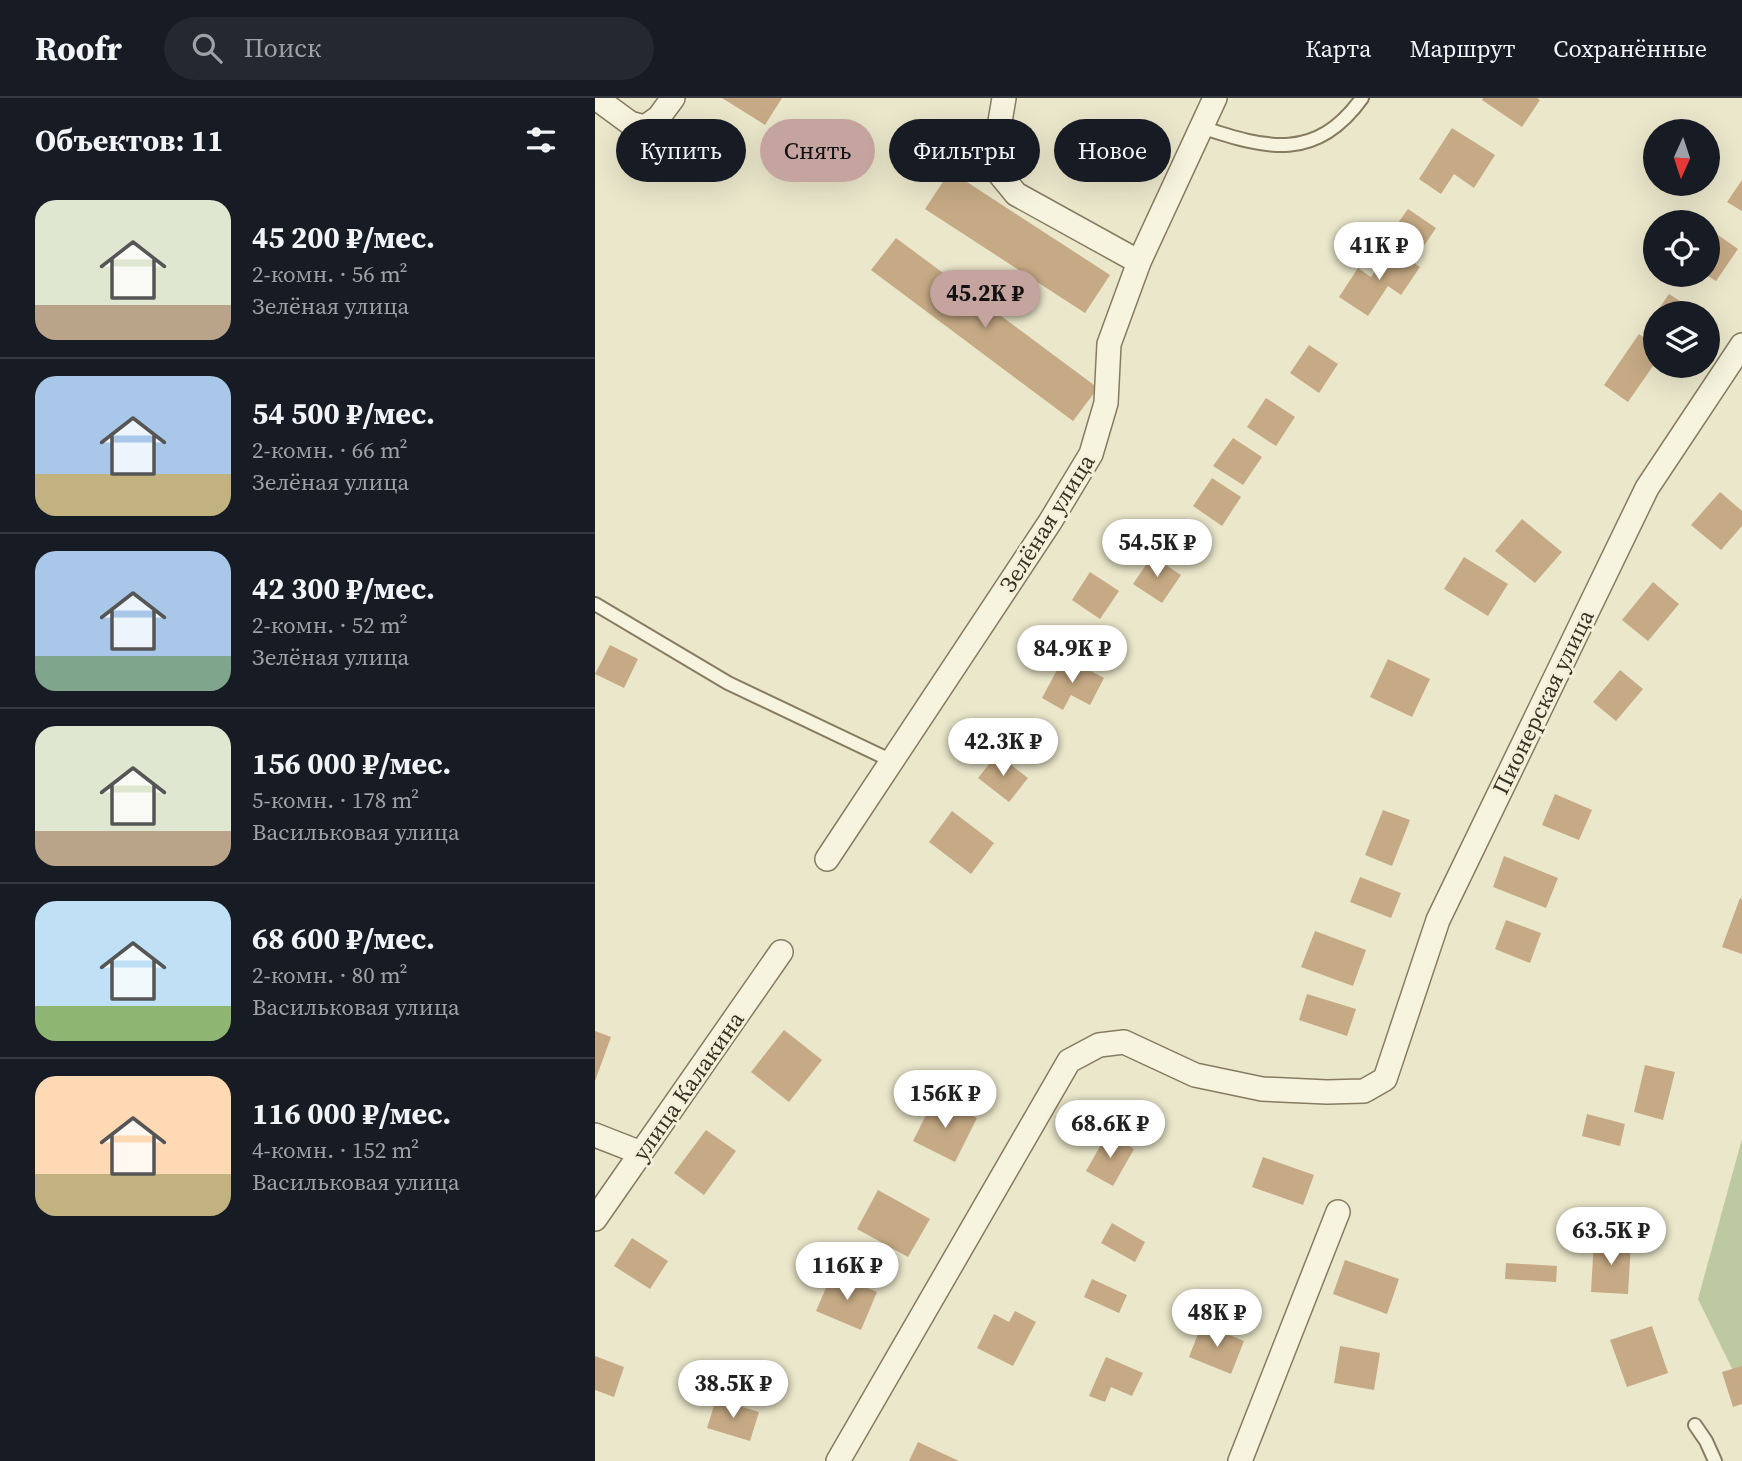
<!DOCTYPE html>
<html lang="ru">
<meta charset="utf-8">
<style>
:root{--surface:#171b24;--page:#242831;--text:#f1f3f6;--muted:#9ea1a6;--line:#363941;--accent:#c5a4a0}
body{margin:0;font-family:"Source Serif 4",serif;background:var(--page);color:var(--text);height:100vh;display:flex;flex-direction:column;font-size:26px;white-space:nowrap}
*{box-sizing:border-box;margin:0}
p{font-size:23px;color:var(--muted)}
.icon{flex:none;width:38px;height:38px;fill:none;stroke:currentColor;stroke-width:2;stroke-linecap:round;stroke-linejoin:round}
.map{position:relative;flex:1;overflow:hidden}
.side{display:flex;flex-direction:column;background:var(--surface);width:595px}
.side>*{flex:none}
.top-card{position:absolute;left:21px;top:21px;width:665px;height:63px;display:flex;gap:14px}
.needle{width:46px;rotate:183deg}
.controls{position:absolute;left:1048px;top:21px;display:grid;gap:14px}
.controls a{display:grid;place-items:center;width:77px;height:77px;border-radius:50%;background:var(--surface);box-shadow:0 7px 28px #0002;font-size:35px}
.price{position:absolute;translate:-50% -60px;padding:0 16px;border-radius:24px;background:#fff;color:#222;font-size:23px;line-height:46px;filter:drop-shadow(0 2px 4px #0008)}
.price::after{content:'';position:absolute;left:50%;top:42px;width:21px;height:16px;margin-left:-10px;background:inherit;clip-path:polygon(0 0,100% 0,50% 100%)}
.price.on{background:var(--accent);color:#111}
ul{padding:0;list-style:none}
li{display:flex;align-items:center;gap:21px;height:175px;padding:0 35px}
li+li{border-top:2px solid var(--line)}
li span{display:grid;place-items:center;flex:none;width:196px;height:140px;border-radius:21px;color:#555}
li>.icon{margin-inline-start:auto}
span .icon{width:84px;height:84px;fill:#fffc;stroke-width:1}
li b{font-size:30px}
h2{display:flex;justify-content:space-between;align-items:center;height:84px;padding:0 35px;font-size:30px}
.tag{padding:0 24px;border-radius:32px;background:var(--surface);box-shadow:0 7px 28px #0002;font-size:24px;line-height:63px}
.tag.on{background:var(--accent);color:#111}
header{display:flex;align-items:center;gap:42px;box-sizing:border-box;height:98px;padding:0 35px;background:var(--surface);border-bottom:2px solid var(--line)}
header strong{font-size:33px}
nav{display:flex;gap:38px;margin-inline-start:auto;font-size:24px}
.search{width:490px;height:63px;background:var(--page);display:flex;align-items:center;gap:18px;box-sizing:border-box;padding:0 24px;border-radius:38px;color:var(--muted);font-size:26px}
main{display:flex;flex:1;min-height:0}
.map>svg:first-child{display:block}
.green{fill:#bdc9a0}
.building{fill:#c6aa85}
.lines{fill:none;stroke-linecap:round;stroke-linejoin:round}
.lane-casing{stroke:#877b61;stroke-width:16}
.street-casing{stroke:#877b61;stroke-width:26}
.lane{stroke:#f6f3de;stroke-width:12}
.street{stroke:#f6f3de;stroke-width:23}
.labels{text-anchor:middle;stroke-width:6;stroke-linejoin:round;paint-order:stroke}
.street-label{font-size:23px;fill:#393123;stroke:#f3f0da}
</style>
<header>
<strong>Roofr</strong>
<div class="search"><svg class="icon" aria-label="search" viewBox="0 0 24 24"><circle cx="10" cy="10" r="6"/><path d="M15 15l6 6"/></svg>Поиск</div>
<nav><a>Карта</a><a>Маршрут</a><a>Сохранённые</a></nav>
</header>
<main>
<section class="side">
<h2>Объектов: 11<svg class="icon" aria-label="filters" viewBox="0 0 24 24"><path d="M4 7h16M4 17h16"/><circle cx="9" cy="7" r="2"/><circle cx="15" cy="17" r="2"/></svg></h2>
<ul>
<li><span style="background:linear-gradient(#dfe7d0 75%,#b9a48a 0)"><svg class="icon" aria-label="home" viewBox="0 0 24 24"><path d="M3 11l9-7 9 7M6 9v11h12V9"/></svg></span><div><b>45 200 ₽/мес.</b><p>2-комн. · 56 m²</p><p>Зелёная улица</p></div></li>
<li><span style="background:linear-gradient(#a9c7e8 70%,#c2b280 0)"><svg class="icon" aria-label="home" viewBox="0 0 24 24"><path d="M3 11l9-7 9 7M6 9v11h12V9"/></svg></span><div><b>54 500 ₽/мес.</b><p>2-комн. · 66 m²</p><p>Зелёная улица</p></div></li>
<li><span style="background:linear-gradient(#a9c7e8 75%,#7fa58c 0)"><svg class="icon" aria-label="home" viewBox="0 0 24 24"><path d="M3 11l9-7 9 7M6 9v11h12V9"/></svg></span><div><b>42 300 ₽/мес.</b><p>2-комн. · 52 m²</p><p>Зелёная улица</p></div></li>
<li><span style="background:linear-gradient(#dfe7d0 75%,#b9a48a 0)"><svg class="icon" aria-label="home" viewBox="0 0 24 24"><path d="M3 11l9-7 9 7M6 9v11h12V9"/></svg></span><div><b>156 000 ₽/мес.</b><p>5-комн. · 178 m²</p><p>Васильковая улица</p></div></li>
<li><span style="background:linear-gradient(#bfe0f5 75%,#8fb573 0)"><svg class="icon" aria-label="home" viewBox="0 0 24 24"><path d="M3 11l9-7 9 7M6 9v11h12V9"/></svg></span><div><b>68 600 ₽/мес.</b><p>2-комн. · 80 m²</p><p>Васильковая улица</p></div></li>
<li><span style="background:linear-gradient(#ffd9b3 70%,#c2b280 0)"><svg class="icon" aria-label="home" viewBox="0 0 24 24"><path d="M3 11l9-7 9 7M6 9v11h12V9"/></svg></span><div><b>116 000 ₽/мес.</b><p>4-комн. · 152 m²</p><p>Васильковая улица</p></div></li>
</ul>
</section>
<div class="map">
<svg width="1147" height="1363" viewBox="0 0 1147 1363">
<rect width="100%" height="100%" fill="#ebe7cb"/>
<path class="green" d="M1147,1041V1291L1103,1201Z"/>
<g class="building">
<path d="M127,0H187L170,27Z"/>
<path d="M888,0H942L945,2L927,29L887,2Z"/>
<path d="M857,30L900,57L879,90L859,76L846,96L824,81Z"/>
<path d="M355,73L515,177L490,215L330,111Z"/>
<path d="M1147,82V113L1132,104Z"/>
<path d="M813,111L841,130L822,158L793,139Z"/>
<path d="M1113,130L1143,151L1121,183L1113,178Z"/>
<path d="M301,140L503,290L478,323L276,172Z"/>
<path d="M796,149L825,169L806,197L793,188L773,218L744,199L763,170L776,179Z"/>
<path d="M1074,196L1104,215H1061Z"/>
<path d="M1044,236L1060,247V265L1033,304L1009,287Z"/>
<path d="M714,247L743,266L724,295L695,275Z"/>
<path d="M671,300L700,319L681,348L652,329Z"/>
<path d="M638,340L667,359L648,387L618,368Z"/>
<path d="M617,380L646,399L627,428L598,408Z"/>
<path d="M1125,394L1147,413V428L1126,452L1096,427Z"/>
<path d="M927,421L967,454L940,485L900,453Z"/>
<path d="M557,458L586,477L567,505L538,486Z"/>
<path d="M869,459L913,486L893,518L849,491Z"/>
<path d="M495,474L524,493L505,521L477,502Z"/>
<path d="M1058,484L1084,506L1053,543L1027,522Z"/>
<path d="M15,547L43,561L29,590L0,576Z"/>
<path d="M469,559L509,580L495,607L476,597L468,612L447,600Z"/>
<path d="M793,561L835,581L817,619L775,599Z"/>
<path d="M1025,572L1048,591L1021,623L998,604Z"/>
<path d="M402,656L433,680L414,704L383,680Z"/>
<path d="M960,696L997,712L984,742L947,727Z"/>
<path d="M788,712L815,722L797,768L770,757Z"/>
<path d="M357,713L399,745L376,776L334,744Z"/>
<path d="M909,758L963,780L951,810L898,789Z"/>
<path d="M765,779L806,795L796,820L755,804Z"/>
<path d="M1145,800L1147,801V856L1127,849Z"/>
<path d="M911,822L946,835L935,865L900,851Z"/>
<path d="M720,833L771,852L758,888L706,869Z"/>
<path d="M712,896L761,911L752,938L704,922Z"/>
<path d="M189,932L227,962L194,1004L156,974Z"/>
<path d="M0,933L16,939L0,983Z"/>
<path d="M1050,967L1080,974L1068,1022L1039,1014Z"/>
<path d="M340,999L382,1020L360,1064L318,1043Z"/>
<path d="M992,1016L1030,1026L1025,1048L987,1038Z"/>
<path d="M111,1032L141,1053L109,1097L79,1075Z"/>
<path d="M512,1036L539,1051L518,1088L491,1073Z"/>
<path d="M668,1059L719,1077L708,1107L657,1089Z"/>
<path d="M283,1092L335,1121L313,1159L262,1131Z"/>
<path d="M517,1125L550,1144L540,1164L506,1145Z"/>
<path d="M37,1140L73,1163L55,1191L19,1168Z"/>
<path d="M999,1142L1036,1144L1033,1196L996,1194Z"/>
<path d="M750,1162L804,1181L792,1216L738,1196Z"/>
<path d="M911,1165L962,1168L961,1184L910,1181Z"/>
<path d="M237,1176L282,1194L266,1232L221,1213Z"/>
<path d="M497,1181L532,1197L524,1215L489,1199Z"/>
<path d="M420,1213L441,1224L418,1268L382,1250L399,1216L414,1224Z"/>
<path d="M607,1226L649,1243L636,1276L594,1259Z"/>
<path d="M1057,1228L1073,1275L1032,1289L1015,1242Z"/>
<path d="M745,1248L785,1255L779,1292L739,1285Z"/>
<path d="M0,1258L29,1269L19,1299L0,1292Z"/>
<path d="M511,1259L548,1275L537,1298L516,1289L510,1304L494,1298Z"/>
<path d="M1147,1268V1306L1138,1309L1127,1274Z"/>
<path d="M121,1301L164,1314L155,1343L112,1330Z"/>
<path d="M323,1344L364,1363H314Z"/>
</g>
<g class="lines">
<defs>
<g id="lane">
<path d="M606,29C672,51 721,64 767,0"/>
<path d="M0,506L133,585L297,663"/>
<path d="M1100,1327L1111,1343L1120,1363"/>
</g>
<g id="street">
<path d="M1,0L35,25L50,29L64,19L78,0"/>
<path d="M409,0L401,47L403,74L421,96L544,164"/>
<path d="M232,761L455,424L496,356L511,305L514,246L544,164L620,0"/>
<path d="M0,1037L46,1055"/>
<path d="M0,1121L186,854"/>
<path d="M243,1363L474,963L504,947L529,944L600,977L667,991L732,994L769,993L790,981L843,822L1052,390L1147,247"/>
<path d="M645,1363L743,1114"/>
</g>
</defs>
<use href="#lane" class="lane-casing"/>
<use href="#street" class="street-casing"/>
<use href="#lane" class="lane"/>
<use href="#street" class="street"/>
</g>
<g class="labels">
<g class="street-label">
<text transform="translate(452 425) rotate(-58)" y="8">Зелёная улица</text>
<text transform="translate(948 604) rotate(-64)" y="8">Пионерская улица</text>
<text transform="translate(93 988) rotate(-55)" y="8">улица Калакина</text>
</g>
</g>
</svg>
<div class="controls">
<a><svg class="needle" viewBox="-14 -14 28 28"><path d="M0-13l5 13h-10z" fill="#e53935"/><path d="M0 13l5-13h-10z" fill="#9ea1a6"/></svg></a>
<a><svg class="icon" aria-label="locate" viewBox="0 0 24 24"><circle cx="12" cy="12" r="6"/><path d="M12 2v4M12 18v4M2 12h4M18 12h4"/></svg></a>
<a><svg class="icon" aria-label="layers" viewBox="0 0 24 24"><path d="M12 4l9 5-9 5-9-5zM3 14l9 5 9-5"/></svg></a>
</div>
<b class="price" style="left:784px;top:184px">41K ₽</b>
<b class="price on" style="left:390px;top:232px">45.2K ₽</b>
<b class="price" style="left:562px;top:481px">54.5K ₽</b>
<b class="price" style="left:477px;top:587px">84.9K ₽</b>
<b class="price" style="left:408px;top:680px">42.3K ₽</b>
<b class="price" style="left:350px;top:1032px">156K ₽</b>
<b class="price" style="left:515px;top:1062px">68.6K ₽</b>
<b class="price" style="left:1016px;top:1169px">63.5K ₽</b>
<b class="price" style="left:252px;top:1204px">116K ₽</b>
<b class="price" style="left:622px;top:1251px">48K ₽</b>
<b class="price" style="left:138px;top:1322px">38.5K ₽</b>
<div class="top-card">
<a class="tag">Купить</a>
<a class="tag on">Снять</a>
<a class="tag">Фильтры</a>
<a class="tag">Новое</a>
</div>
</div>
</main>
